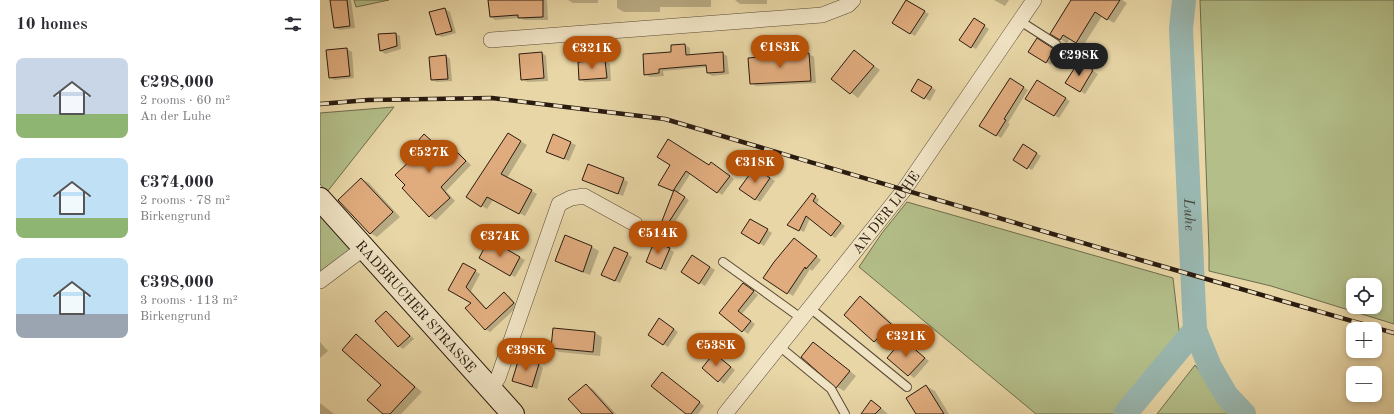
<!DOCTYPE html>
<meta charset="utf-8">
<style>
:root{--surface:#fff;--page:#f2f2f3;--text:#2b2b33;--muted:#7c7c81;--accent:#b45309}
body{margin:0;font-family:"Old Standard TT",serif;background:var(--page);color:var(--text);height:100vh;display:flex;flex-direction:column;font-size:15px;white-space:nowrap}
*{box-sizing:border-box;margin:0}
p{font-size:13px;color:var(--muted)}
.icon{flex:none;width:22px;height:22px;fill:none;stroke:currentColor;stroke-width:2;stroke-linecap:round;stroke-linejoin:round}
.map{position:relative;flex:1;overflow:hidden}
.details{display:flex;flex-direction:column;background:var(--surface);width:320px}
.details>*{flex:none}
.tools{position:absolute;left:1026px;top:278px;display:grid;gap:8px}
.tools a{display:grid;place-items:center;width:36px;height:36px;border-radius:8px;background:var(--surface);box-shadow:0 2px 6px #0003;font-size:20px}
.price{position:absolute;translate:-50% -34px;padding:0 9px;border-radius:14px;background:var(--accent);color:#fff;font-size:13px;line-height:26px;filter:drop-shadow(0 1px 2px #0008)}
.price::after{content:'';position:absolute;left:50%;top:24px;width:12px;height:9px;margin-left:-6px;background:inherit;clip-path:polygon(0 0,100% 0,50% 100%)}
.price.on{background:#222;color:#fff}
ul{padding:0;list-style:none}
li{display:flex;align-items:center;gap:12px;height:100px;padding:0 16px}
li span{display:grid;place-items:center;flex:none;width:112px;height:80px;border-radius:8px;color:#555}
li>.icon{margin-inline-start:auto}
span .icon{width:48px;height:48px;fill:#fffc;stroke-width:1}
li b{font-size:17px}
h2{display:flex;justify-content:space-between;align-items:center;height:48px;padding:0 16px;font-size:17px}
main{display:flex;flex:1;min-height:0}
.map>svg:first-child{display:block}
.green{fill:#b3be89;stroke:#6e6c4c;fill-rule:evenodd}
.shadow{fill:#0003}
.lines{fill:none;stroke-linecap:round;stroke-linejoin:round}
.river{stroke:#99b7b0;stroke-width:24}
.building{fill:#e0ac7e;stroke:#2a1b10}
.lane-casing{stroke:#5a4a36;stroke-width:10}
.street-casing{stroke:#5a4a36;stroke-width:16}
.secondary-casing{stroke:#2a1b10;stroke-width:24}
.lane{stroke:#f0e4c5;stroke-width:8}
.street{stroke:#f0e4c5;stroke-width:15}
.secondary{stroke:#f0e4c5;stroke-width:22}
.rail-casing{stroke:#2a1b10;stroke-width:4.5}
.rail{stroke:#f0e4c5;stroke-width:3;stroke-dasharray:9;stroke-linecap:butt}
.labels{text-anchor:middle;stroke-width:3.5;stroke-linejoin:round;paint-order:stroke}
.street-label{font-size:14px;fill:#2a1b10;stroke:#f0e4c5}
.water-label{font-size:15px;font-style:italic;fill:#4b4a40;stroke:#f0e4c5}
</style>
<main>
<section class="details">
<h2>10 homes<svg class="icon" aria-label="filters" viewBox="0 0 24 24"><path d="M4 7h16M4 17h16"/><circle cx="9" cy="7" r="2"/><circle cx="15" cy="17" r="2"/></svg></h2>
<ul>
<li><span style="background:linear-gradient(#c9d6e8 70%,#8fb573 0)"><svg class="icon" aria-label="home" viewBox="0 0 24 24"><path d="M3 11l9-7 9 7M6 9v11h12V9"/></svg></span><div><b>€298,000</b><p>2 rooms · 60 m²</p><p>An der Luhe</p></div></li>
<li><span style="background:linear-gradient(#bfe0f5 75%,#8fb573 0)"><svg class="icon" aria-label="home" viewBox="0 0 24 24"><path d="M3 11l9-7 9 7M6 9v11h12V9"/></svg></span><div><b>€374,000</b><p>2 rooms · 78 m²</p><p>Birkengrund</p></div></li>
<li><span style="background:linear-gradient(#bfe0f5 70%,#9aa5b1 0)"><svg class="icon" aria-label="home" viewBox="0 0 24 24"><path d="M3 11l9-7 9 7M6 9v11h12V9"/></svg></span><div><b>€398,000</b><p>3 rooms · 113 m²</p><p>Birkengrund</p></div></li>
</ul>
</section>
<div class="map">
<svg width="1074" height="414" viewBox="0 0 1074 414">
<rect width="100%" height="100%" fill="#e8d6a6"/>
<filter id="stains"><feTurbulence type="fractalNoise" baseFrequency=".005" numOctaves="4"/><feColorMatrix values="0 0 0 0 .2 0 0 0 0 .09 0 0 0 0 .02 0 0 0 .5 -.17"/></filter>
<radialGradient id="worn" r=".72"><stop offset=".6" stop-color="#630" stop-opacity="0"/><stop offset="1" stop-color="#630" stop-opacity=".3"/></radialGradient>
<g class="green">
<path d="M34,0H69L36,7Z"/>
<path d="M880,0H1074V324L951,286L889,271V250ZM1033,285H1055V307H1033Z"/>
<path d="M74,107L7,192L0,184V113Z"/>
<path d="M587,202L853,278L860,338L801,414H716L539,267L562,233Z"/>
<path d="M0,208L38,249L0,277Z"/>
<path d="M875,365L913,414H837Z"/>
</g>
<g class="shadow">
<path d="M11,0H31L35,28L20,30L15,28Z"/>
<path d="M169,0H226L227,1L228,20H204L200,18L175,20L171,17Z"/>
<path d="M248,0H278V3H253Z"/>
<path d="M297,0H391V7H340V12H304L297,8Z"/>
<path d="M415,0H447V4H420Z"/>
<path d="M674,0H689L685,6Z"/>
<path d="M752,0H802L807,3L794,23L782,16L763,46L750,38L747,43L740,39Z"/>
<path d="M587,1L609,14L595,36L573,23Z"/>
<path d="M125,9L130,12L136,33L122,37L117,35L111,13Z"/>
<path d="M654,19L669,29L656,49L641,40Z"/>
<path d="M76,34L80,36L81,49L65,54L61,51L59,35Z"/>
<path d="M717,40L738,52L731,65L710,52Z"/>
<path d="M365,45L370,48V56L402,53L407,56L409,74L392,76L388,73L387,67L343,71L344,76L330,77L325,74L352,53Z"/>
<path d="M27,49L32,52L34,78L14,80L10,77L7,51Z"/>
<path d="M534,51L560,70L538,98L512,78Z"/>
<path d="M222,53L226,56L228,81L207,82L202,79Z"/>
<path d="M489,54L494,57L496,83L436,86L431,83Z"/>
<path d="M126,56L130,59L132,81L117,82L112,80Z"/>
<path d="M285,61L290,64L291,81L265,82L260,80Z"/>
<path d="M759,63L778,74L765,94L747,83Z"/>
<path d="M599,80L616,90L610,101L592,91Z"/>
<path d="M691,80L708,90L688,123L690,124L681,138L661,126Z"/>
<path d="M717,82L750,101L739,118L707,98Z"/>
<path d="M188,134L207,145L187,178L217,194L205,216L173,200L167,209L148,197Z"/>
<path d="M104,136L110,139L127,154L132,149L138,152L151,165L126,191L135,201L116,220L110,216L83,188L87,185Z"/>
<path d="M234,136L256,145L249,161L232,154Z"/>
<path d="M703,146L721,156L712,170L695,160Z"/>
<path d="M352,165L396,166L414,179L402,195L371,173L358,193L369,200L350,230L341,225L355,192L339,185Z"/>
<path d="M440,171L455,181L440,202L435,199Z"/>
<path d="M42,179L49,183L80,217L57,237L50,233Z"/>
<path d="M303,179L308,182L303,196L268,182Z"/>
<path d="M492,195L499,199L497,204L525,226L515,238L490,218L484,232L473,227Z"/>
<path d="M431,220L452,233L444,246L423,233Z"/>
<path d="M245,236L272,247L279,251L270,275L243,265L236,261Z"/>
<path d="M170,241L205,260L195,277L160,258Z"/>
<path d="M479,242L501,260L492,271L490,269L473,296L445,278Z"/>
<path d="M349,249L354,252L346,271L327,262Z"/>
<path d="M307,254L312,257L300,283L287,277Z"/>
<path d="M377,259L395,270L385,286L363,272Z"/>
<path d="M143,264L160,274L151,291L167,309L184,294L189,296L198,306L170,332L165,329L152,302L129,289Z"/>
<path d="M428,287L438,295L422,314L435,324L428,334L400,313Z"/>
<path d="M540,297L548,302L578,328L562,346L555,342L525,315Z"/>
<path d="M66,312L71,315L94,339L83,349L79,346Z"/>
<path d="M344,322L358,332L348,347L343,344Z"/>
<path d="M275,333L282,337L280,356L239,352L232,347Z"/>
<path d="M36,335L43,340L102,392L81,414H64L62,385Z"/>
<path d="M584,341L609,361L594,378L569,358Z"/>
<path d="M0,342L8,351L0,358Z"/>
<path d="M493,343L500,347L536,376L524,391L517,387L482,357Z"/>
<path d="M395,354L415,370L404,384L383,368Z"/>
<path d="M219,365L223,368L217,389L193,381Z"/>
<path d="M343,373L384,406L378,414H368Z"/>
<path d="M266,385L273,389L296,414H263Z"/>
<path d="M606,386L615,391L629,414H597Z"/>
<path d="M552,402L559,406L568,414H542Z"/>
<path d="M0,403L14,414H0Z"/>
</g>
<g class="lines">
<g class="river">
<path id="s1" d="M864,0L861,29L875,330L890,367L907,396L924,414"/>
<path d="M805,414L875,330"/>
</g>
</g>
<g class="building">
<path d="M10,0H27L30,26L14,28Z"/>
<path d="M168,0H223V17L198,18V15L170,17Z"/>
<path d="M586,0L605,11L590,34L572,23Z"/>
<path d="M751,0H800L787,20L775,12L756,43L743,35L740,40L730,34Z"/>
<path d="M125,8L132,31L116,35L109,12Z"/>
<path d="M654,18L665,25L651,48L639,40Z"/>
<path d="M76,33L77,46L60,51L58,34Z"/>
<path d="M717,38L734,49L726,63L708,52Z"/>
<path d="M365,44L366,55L403,52L404,72L387,73L386,65L339,69V73L324,75L323,54L351,52V45Z"/>
<path d="M27,48L30,76L9,78L6,50Z"/>
<path d="M534,50L554,66L530,94L511,79Z"/>
<path d="M222,52L224,78L201,80L199,54Z"/>
<path d="M489,53L491,81L430,84L428,58Z"/>
<path d="M126,55L128,79L111,80L109,57Z"/>
<path d="M285,60L287,78L259,80L258,62Z"/>
<path d="M759,61L773,70L760,92L745,83Z"/>
<path d="M690,78L704,87L684,119L686,120L676,136L659,126Z"/>
<path d="M598,79L612,87L604,99L591,91Z"/>
<path d="M717,80L746,98L734,116L705,99Z"/>
<path d="M188,133L201,141L181,174L212,190L199,214L167,197L161,207L146,197Z"/>
<path d="M104,134L126,154L132,147L146,161L121,187L130,198L109,217L82,188L85,185L75,175L95,156L89,151Z"/>
<path d="M233,134L251,142L244,159L226,152Z"/>
<path d="M348,139L389,165L391,162L410,176L397,193L366,171L353,191L338,185L350,165L337,157Z"/>
<path d="M703,144L717,153L707,169L693,160Z"/>
<path d="M268,164L304,178L298,194L262,180Z"/>
<path d="M435,167L450,178L435,200L419,189Z"/>
<path d="M41,178L73,212L50,234L18,200Z"/>
<path d="M354,190L365,197L345,228L340,226Z"/>
<path d="M492,193L496,196L493,201L521,223L511,236L486,216L479,231L467,225Z"/>
<path d="M430,219L448,229L439,244L421,233Z"/>
<path d="M245,235L272,246L263,272L235,261Z"/>
<path d="M474,238L497,256L486,269L485,267L467,294L443,278L454,262Z"/>
<path d="M169,239L200,257L190,276L159,258Z"/>
<path d="M334,242L350,248L341,269L326,262Z"/>
<path d="M294,247L308,253L295,281L281,275Z"/>
<path d="M372,255L390,267L379,284L361,272Z"/>
<path d="M143,263L156,270L146,287L166,309L184,292L194,303L165,330L145,308L151,303L128,290Z"/>
<path d="M423,283L434,291L418,311L431,321L422,332L399,313Z"/>
<path d="M540,296L571,324L554,342L524,315Z"/>
<path d="M66,311L90,336L78,347L55,321Z"/>
<path d="M339,318L354,329L343,345L328,335Z"/>
<path d="M233,328L275,332L273,352L231,348Z"/>
<path d="M36,334L95,387L70,414H63L47,400L61,385L22,350Z"/>
<path d="M583,339L605,358L588,376L567,358Z"/>
<path d="M493,342L530,371L516,388L481,357Z"/>
<path d="M394,353L411,367L398,382L382,368Z"/>
<path d="M199,358L219,364L212,387L192,381Z"/>
<path d="M342,372L380,402L371,414H366L331,386Z"/>
<path d="M266,384L293,414H262L248,399Z"/>
<path d="M606,385L624,414H596L586,398Z"/>
<path d="M551,400L561,408L555,414H541Z"/>
</g>
<g class="lines">
<defs>
<g id="lane">
<path d="M700,21L736,44"/>
<path d="M403,262L481,318"/>
<path d="M490,308L587,387"/>
<path d="M459,346L511,389L525,414"/>
</g>
<g id="street">
<path d="M171,40L502,15L528,5L533,0"/>
<path d="M0,281L44,248"/>
<path d="M171,389L178,378L239,204L251,198L264,196L315,224"/>
<path id="s2" d="M405,414L584,190L714,0"/>
</g>
<g id="secondary">
<path id="s3" d="M0,199L193,414"/>
</g>
</defs>
<use href="#lane" class="lane-casing"/>
<use href="#street" class="street-casing"/>
<use href="#secondary" class="secondary-casing"/>
<use href="#lane" class="lane"/>
<use href="#street" class="street"/>
<use href="#secondary" class="secondary"/>
<defs>
<path id="rail" d="M0,104L48,100L172,98L345,119L824,261L1074,333"/>
</defs>
<use href="#rail" class="rail-casing"/>
<use href="#rail" class="rail"/>
</g>
<g class="labels">
<g class="street-label">
<text dy="5" stroke="none"><textPath href="#s2" startOffset="258">AN DER LUHE</textPath></text>
<text dy="5" stroke="none"><textPath href="#s3" startOffset="144">RADBRUCHER STRASSE</textPath></text>
</g>
<g class="water-label">
<text dy="5" stroke="none"><textPath href="#s1" startOffset="215">Luhe</textPath></text>
</g>
</g>
<rect width="100%" height="100%" filter="url(#stains)"/>
<rect width="100%" height="100%" fill="url(#worn)"/>
</svg>
<div class="tools">
<a><svg class="icon" aria-label="locate" viewBox="0 0 24 24"><circle cx="12" cy="12" r="6"/><path d="M12 2v4M12 18v4M2 12h4M18 12h4"/></svg></a>
<a>+</a>
<a>−</a>
</div>
<b class="price" style="left:460px;top:69px">€183K</b>
<b class="price" style="left:272px;top:70px">€321K</b>
<b class="price on" style="left:759px;top:77px">€298K</b>
<b class="price" style="left:109px;top:174px">€527K</b>
<b class="price" style="left:435px;top:184px">€318K</b>
<b class="price" style="left:338px;top:255px">€514K</b>
<b class="price" style="left:180px;top:258px">€374K</b>
<b class="price" style="left:586px;top:358px">€321K</b>
<b class="price" style="left:396px;top:367px">€538K</b>
<b class="price" style="left:206px;top:372px">€398K</b>
</div>
</main>
